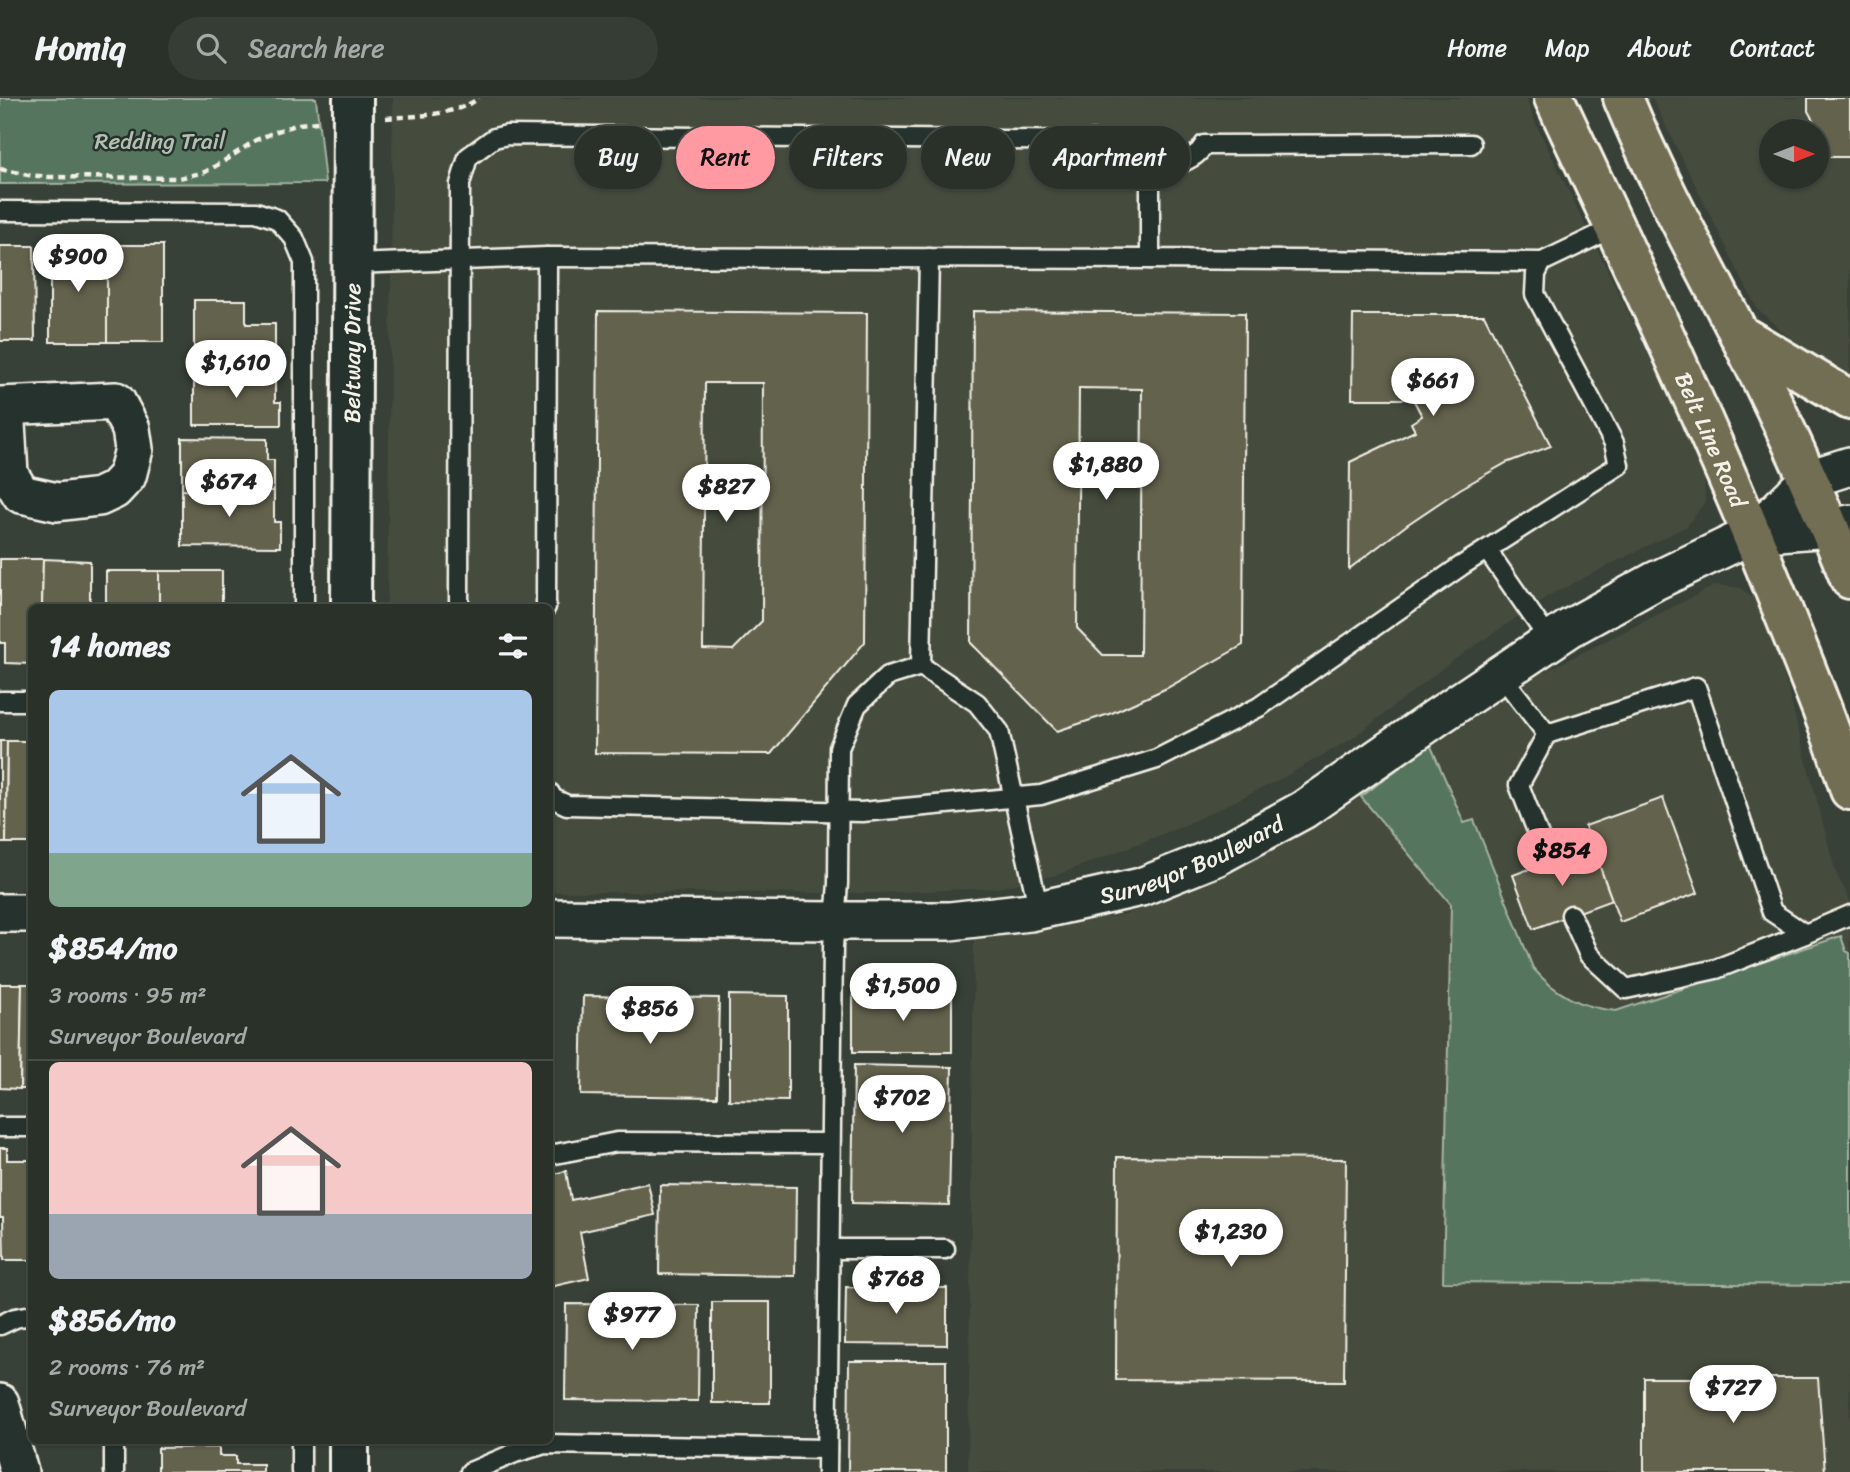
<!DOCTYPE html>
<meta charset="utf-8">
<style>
:root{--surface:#2a3129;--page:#363d35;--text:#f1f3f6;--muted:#a5a9a8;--line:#464c46;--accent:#ff9aa2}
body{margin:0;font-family:Sriracha,sans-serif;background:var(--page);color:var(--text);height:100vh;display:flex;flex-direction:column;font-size:26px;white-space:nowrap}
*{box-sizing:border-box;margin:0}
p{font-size:23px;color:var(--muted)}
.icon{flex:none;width:38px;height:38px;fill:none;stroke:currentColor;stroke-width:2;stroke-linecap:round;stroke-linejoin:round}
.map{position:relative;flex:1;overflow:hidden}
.sheet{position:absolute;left:28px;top:506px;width:525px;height:840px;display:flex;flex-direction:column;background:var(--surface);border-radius:10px;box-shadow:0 2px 5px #0004,0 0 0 2px var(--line)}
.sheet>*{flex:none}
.top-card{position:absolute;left:574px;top:28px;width:665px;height:63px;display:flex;gap:14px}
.needle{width:46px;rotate:90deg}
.buttons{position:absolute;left:1759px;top:21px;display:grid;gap:14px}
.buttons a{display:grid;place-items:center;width:70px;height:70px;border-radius:50%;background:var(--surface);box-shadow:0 2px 5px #0004,0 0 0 2px var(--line);font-size:35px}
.price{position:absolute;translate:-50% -60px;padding:0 16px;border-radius:24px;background:#fff;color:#222;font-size:23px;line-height:46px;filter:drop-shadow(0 2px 4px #0008)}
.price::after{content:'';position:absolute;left:50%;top:42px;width:21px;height:16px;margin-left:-10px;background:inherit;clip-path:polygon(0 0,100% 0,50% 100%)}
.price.current{background:var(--accent);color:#111}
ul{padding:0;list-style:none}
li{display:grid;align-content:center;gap:14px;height:371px;padding:0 21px}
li+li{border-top:2px solid var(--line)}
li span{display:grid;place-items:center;height:217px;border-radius:10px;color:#555}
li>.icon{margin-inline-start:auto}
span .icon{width:126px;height:126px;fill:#fffc;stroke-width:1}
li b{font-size:30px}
h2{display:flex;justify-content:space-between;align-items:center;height:84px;padding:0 21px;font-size:30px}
.tag{padding:0 24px;border-radius:32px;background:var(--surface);box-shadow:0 2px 5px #0004,0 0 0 2px var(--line);font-size:24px;line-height:63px}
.tag.current{background:var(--accent);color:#111}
header{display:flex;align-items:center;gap:42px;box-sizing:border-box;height:98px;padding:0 35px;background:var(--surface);border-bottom:2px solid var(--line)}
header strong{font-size:33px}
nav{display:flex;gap:38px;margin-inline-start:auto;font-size:24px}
.search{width:490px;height:63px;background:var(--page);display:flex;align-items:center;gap:18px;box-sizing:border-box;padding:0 24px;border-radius:38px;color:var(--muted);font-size:26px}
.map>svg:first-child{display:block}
.built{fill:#454b3e;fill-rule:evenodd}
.green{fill:#56755e;stroke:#a5b3a3;stroke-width:2}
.building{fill:#63624d;stroke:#f4f1e8;stroke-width:2;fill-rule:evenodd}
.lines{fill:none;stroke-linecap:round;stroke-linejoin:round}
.lane-casing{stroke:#f4f1e8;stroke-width:23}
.street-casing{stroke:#f4f1e8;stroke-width:42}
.secondary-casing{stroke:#f4f1e8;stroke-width:44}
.primary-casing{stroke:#f4f1e8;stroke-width:44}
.path{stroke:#f4f1e8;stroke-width:4.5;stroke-dasharray:7 5;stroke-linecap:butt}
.lane{stroke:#26332d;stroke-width:18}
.street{stroke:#26332d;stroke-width:37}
.secondary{stroke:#26332d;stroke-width:38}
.primary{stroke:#726e52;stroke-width:38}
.labels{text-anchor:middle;stroke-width:5;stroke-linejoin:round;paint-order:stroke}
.park-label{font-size:23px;fill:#b5bfb1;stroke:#26332d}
.street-label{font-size:23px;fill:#f4f1e8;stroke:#26332d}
</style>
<header>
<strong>Homiq</strong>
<div class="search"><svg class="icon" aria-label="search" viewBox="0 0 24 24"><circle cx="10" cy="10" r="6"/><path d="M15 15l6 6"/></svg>Search here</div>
<nav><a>Home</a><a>Map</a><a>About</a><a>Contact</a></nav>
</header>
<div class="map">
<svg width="1850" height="1374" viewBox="0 0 1850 1374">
<rect width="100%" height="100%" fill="#384137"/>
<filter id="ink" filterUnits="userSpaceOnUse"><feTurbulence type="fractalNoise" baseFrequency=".0143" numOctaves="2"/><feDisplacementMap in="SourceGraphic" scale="14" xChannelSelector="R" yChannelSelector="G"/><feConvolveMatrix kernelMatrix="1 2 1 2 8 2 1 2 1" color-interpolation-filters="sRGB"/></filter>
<g filter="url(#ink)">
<g class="built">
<path d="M393,0H1526L1536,26L1704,370L1705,404L1687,428L1550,497L1451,564L1353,640L1277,683L1181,729L1060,776L997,790L876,795L550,794V509H387Z"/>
<path d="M1652,0H1850V293L1757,211ZM1771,33H1816V79H1771Z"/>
<path d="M1716,487L1741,490L1767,512L1836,775L1850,802V865L1561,948L1430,646L1538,577Z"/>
<path d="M1361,699L1451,806L1443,1184L1850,1187V1374H968L974,840L1127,816L1185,792L1286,743Z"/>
</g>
<g class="green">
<path d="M0,0H316L325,85L0,86Z"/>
<path d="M1430,646L1464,725L1474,722L1533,870C1556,897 1581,909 1616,913L1841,838L1846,853L1850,855V1187L1443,1184L1451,806L1361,699Z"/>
</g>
<g class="building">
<path d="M1808,0H1850V59H1824V42L1808,13Z"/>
<rect x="50" y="147" width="57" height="97"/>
<rect x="107" y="147" width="56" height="97"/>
<path d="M0,148H34L35,243H0Z"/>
<path d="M194,202H246V226H275V276H194Z"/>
<path d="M598,213L867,215L865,544L771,656L595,655ZM705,285H763L762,523L733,552L703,551Z"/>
<path d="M973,213L1245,215L1243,547L1167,590L1112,615L1057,633L971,545ZM1079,290L1142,291L1140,557H1103L1077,530Z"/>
<path d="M1353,217H1484L1551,348L1506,365L1460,391L1408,426L1349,471L1350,364L1415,333L1411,325L1422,318L1413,301H1352Z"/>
<path d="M194,276H275V304H281V327H194Z"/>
<path d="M182,340L267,341V362H274V393L182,392Z"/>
<path d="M182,392L274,393V424H280V449L182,448Z"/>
<path d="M0,461H43L42,509H32V566L5,565V545H0Z"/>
<path d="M43,461L90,463V509H42Z"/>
<path d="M106,473H159V509L106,508Z"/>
<rect x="159" y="473" width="63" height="36"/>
<path d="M0,643H7L6,745H0Z"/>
<path d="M7,643H32V745H6Z"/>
<path d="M1663,700L1698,795L1620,824L1585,728Z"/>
<path d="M1592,748L1612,802L1533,831L1513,777Z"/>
<path d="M0,886H22L20,991L0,990Z"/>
<path d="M22,886H32V991H20Z"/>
<rect x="853" y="895" width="99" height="59"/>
<path d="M729,897L788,898V1003L729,1002Z"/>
<path d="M583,898L719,900L717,999L581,997Z"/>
<path d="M854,967L952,969L949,1107L852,1105Z"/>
<path d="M0,1050H7V1062H31L32,1162H4L3,1119H0Z"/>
<path d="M1117,1059L1346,1061L1344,1283L1116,1282Z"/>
<path d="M566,1073L571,1102L648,1085L655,1117L580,1134L589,1180L550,1189V1077Z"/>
<path d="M660,1087L796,1089L795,1178L659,1176Z"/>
<path d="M846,1189L947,1190V1247L845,1246Z"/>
<rect x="712" y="1204" width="58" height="101"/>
<path d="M566,1206L699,1207L698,1303L565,1302Z"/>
<path d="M849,1263H946V1374H848Z"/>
<path d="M1644,1280H1818L1825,1374H1644Z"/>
<path d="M219,1349V1358H236V1366H263V1374H158V1350Z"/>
</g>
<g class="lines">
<defs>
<g id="lane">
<path d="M1150,73V161L1542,164"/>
<path d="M0,113L256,114L277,121L294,140L304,164V509"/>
<path d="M547,159L1150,161"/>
<path d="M929,160L921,568L977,605L999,633L1039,813"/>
<path d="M352,166L547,159L546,509"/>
<path d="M1487,452L1550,543"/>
<path d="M459,509L460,86L468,59L494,40L507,37L1111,43C1132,69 1151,82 1183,64C1193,59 1199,56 1204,47L1471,46"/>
<path d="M1500,576L1547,636L1696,589L1772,814L1805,836L1850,817"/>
<path d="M0,603H32"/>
<path d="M1547,636L1519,687L1549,764"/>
<path d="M550,695L552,700L567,707L862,714L1041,697L1157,661L1259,609L1461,468L1619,367L1614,345L1535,196L1536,176L1542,164L1615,129"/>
<path d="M1571,817L1589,857L1626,891L1716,871L1805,836"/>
<path d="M0,1029H32"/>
<path d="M550,1057L617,1044L830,1045"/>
<path d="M829,1151H945"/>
<path d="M0,1227L15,1220L32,1217"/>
<path d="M114,1374V1342"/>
<path d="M301,1374V1342"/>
<path d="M470,1374L515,1355L545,1346L827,1351"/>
<path d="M827,1374L833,849L838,785L839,650L857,607L888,578L921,568"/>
</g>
<g id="street">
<path d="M0,308L116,303L131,331L134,351L127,378L114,392L99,399L57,404L21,396L9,376L5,308"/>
<path d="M1753,436L1830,430L1850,426"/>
<path d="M0,815H32"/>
<path id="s1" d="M550,820L834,823H950L1030,814L1141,789L1216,759L1303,712L1437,619L1570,530L1655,483L1753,436L1809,381L1850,368"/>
<path d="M0,1305L19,1374"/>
</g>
<g id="secondary">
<path id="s2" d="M351,509L353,0"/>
<path d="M349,1342V1374"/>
</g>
<g id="primary">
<path id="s3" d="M1554,0C1634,170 1714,339 1783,513C1807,573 1831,631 1850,692"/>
<path d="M1623,0C1656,80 1698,157 1738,234C1779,315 1817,397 1850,481"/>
<path d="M1739,236L1850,302"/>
</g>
</defs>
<use href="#lane" class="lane-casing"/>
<use href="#street" class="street-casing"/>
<use href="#secondary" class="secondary-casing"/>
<use href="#primary" class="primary-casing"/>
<g class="path">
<path d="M386,20C416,18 454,18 479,0"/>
<path d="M0,71L28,77L49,79L179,80L205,74L224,63L256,42L277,33L299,26L318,24"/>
</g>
<use href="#lane" class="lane"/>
<use href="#street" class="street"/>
<use href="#secondary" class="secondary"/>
<use href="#primary" class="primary"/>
</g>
</g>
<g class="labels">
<g class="park-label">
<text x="160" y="51">Redding Trail</text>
</g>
<g class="street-label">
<text dy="8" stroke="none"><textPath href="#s2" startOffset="254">Beltway Drive</textPath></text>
<text dy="8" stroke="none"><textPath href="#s3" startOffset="376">Belt Line Road</textPath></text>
<text dy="8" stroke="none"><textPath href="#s1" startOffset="651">Surveyor Boulevard</textPath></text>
</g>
</g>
</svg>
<div class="buttons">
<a><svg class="needle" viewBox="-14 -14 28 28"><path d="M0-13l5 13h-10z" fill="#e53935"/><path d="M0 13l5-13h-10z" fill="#a5a9a8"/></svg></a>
</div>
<b class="price" style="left:78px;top:196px">$900</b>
<b class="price" style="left:236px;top:302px">$1,610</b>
<b class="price" style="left:1433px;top:320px">$661</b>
<b class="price" style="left:1106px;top:404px">$1,880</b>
<b class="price" style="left:229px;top:421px">$674</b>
<b class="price" style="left:726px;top:426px">$827</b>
<b class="price current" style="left:1562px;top:790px">$854</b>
<b class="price" style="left:903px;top:925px">$1,500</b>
<b class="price" style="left:650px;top:948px">$856</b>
<b class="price" style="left:902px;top:1037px">$702</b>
<b class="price" style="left:1231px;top:1171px">$1,230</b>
<b class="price" style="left:896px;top:1218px">$768</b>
<b class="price" style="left:632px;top:1254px">$977</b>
<b class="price" style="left:1733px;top:1327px">$727</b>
<div class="top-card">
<a class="tag">Buy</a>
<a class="tag current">Rent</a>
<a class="tag">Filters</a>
<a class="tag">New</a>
<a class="tag">Apartment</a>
</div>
<section class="sheet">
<h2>14 homes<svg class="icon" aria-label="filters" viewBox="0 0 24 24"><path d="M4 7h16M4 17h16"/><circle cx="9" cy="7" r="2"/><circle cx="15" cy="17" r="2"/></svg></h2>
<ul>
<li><span style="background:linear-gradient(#a9c7e8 75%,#7fa58c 0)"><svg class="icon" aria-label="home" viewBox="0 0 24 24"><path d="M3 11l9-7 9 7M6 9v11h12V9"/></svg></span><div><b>$854/mo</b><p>3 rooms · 95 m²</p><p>Surveyor Boulevard</p></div></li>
<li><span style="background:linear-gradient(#f6c9c9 70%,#9aa5b1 0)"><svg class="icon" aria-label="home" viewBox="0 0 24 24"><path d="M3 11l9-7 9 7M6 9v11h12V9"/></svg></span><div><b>$856/mo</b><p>2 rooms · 76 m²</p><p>Surveyor Boulevard</p></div></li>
</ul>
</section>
</div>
